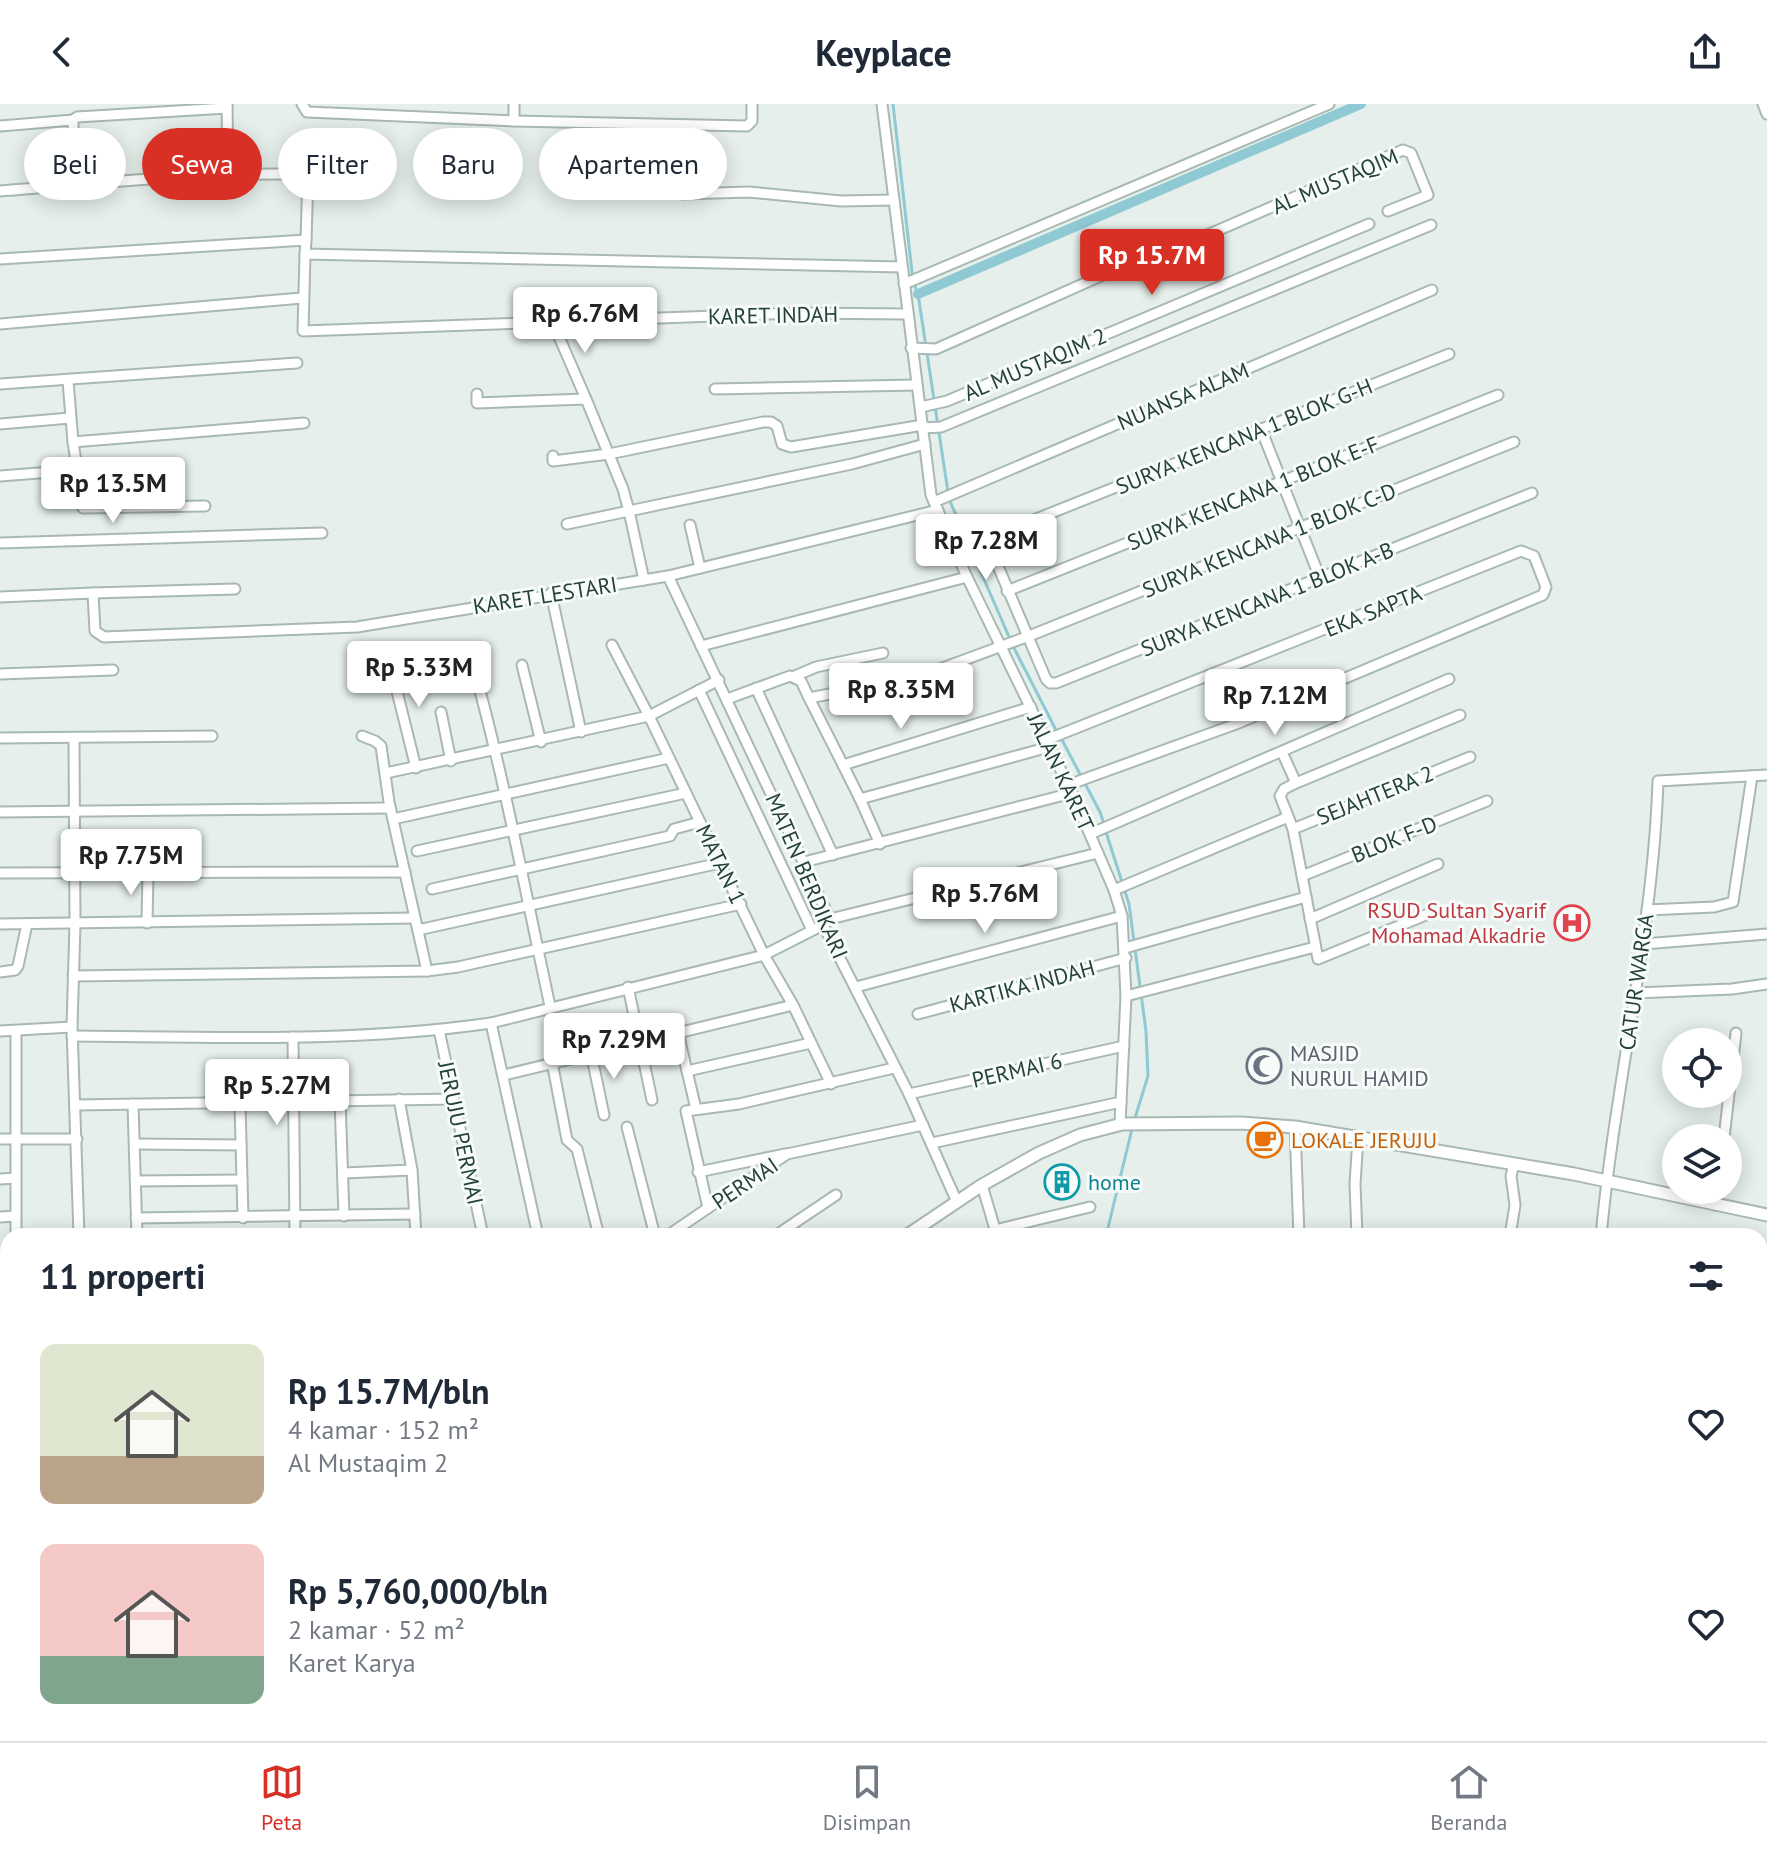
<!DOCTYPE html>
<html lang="id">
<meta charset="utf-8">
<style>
:root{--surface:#fff;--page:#f6f6f7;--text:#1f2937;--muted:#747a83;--line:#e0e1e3;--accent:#d93025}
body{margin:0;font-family:"PT Sans",sans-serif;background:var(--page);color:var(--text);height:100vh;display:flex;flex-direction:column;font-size:30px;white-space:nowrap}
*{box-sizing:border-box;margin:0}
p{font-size:26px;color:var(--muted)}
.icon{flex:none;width:44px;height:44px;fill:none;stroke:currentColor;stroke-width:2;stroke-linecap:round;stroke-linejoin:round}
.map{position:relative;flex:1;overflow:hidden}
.sheet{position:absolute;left:0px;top:1124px;width:1768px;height:514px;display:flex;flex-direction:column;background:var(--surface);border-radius:24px 24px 0 0;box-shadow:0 4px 20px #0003}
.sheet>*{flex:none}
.banner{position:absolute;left:24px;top:24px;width:800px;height:72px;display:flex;gap:16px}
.fabs{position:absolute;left:1662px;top:924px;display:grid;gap:16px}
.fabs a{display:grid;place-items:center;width:80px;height:80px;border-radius:50%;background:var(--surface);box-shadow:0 4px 20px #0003;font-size:40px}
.price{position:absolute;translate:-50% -68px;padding:0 18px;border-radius:8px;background:#fff;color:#222;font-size:26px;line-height:52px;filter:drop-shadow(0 2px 4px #0008)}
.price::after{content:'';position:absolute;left:50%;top:48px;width:24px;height:18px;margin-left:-12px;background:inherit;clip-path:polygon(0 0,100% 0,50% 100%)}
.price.current{background:var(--accent);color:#fff}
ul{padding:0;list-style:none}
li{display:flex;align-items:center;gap:24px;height:200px;padding:0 40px}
li span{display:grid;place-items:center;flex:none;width:224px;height:160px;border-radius:16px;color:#555}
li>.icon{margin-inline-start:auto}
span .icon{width:96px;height:96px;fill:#fffc;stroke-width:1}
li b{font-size:34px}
h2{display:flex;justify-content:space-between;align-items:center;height:96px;padding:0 40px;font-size:34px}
.tag{padding:0 28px;border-radius:36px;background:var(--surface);box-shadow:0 4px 20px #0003;font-size:28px;line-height:72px}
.tag.current{background:var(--accent);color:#fff}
header{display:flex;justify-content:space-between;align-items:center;height:104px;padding:0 40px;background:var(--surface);font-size:36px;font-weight:600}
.dock{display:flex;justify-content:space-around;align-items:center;height:112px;border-top:2px solid var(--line);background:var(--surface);font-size:22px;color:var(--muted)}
.dock a{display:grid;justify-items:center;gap:4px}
.dock .current{color:var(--accent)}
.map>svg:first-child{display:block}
.green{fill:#bfe0c8}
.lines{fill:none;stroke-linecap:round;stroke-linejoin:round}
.stream{stroke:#8ec9d4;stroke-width:3}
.canal{stroke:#8ec9d4;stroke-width:10}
.minor-casing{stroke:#a8b8b2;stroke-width:13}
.tertiary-casing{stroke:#a8b8b2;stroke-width:15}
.minor{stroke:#fff;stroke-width:9}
.tertiary{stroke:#fff;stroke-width:11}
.labels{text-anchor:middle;stroke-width:6;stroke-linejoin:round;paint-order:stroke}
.street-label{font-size:22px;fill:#24423a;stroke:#f7fbf9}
.health-label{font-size:22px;fill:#be3a42;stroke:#f7fbf9;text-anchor:end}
.worship-label{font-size:22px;fill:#5b616d;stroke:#f7fbf9;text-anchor:start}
.food-label{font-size:22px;fill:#c56008;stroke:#f7fbf9;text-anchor:start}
.culture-label{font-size:22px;fill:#0d838f;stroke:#f7fbf9;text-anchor:start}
</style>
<header><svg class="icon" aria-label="back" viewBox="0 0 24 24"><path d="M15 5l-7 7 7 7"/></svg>Keyplace<svg class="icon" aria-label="share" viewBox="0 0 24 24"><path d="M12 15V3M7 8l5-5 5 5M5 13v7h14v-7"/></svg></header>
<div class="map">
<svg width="1767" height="1637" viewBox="0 0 1767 1637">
<rect width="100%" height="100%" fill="#e6efeb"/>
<g class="green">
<path d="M1760,1583H1767V1637H1662V1630H1760Z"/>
<path d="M1266,1630H1393L1394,1637L1165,1635Z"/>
</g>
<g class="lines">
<g class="stream">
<path d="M893,0L913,177L918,190L948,388"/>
<path d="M949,395L1010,535"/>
<path d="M1013,542L1057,628"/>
<path d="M1061,634L1100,708L1104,720"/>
<path d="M1106,728L1129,800L1146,927L1148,972L1134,1017"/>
<path d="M1106,1132L1132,1025"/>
<path d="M1153,1630V1637"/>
</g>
<path class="canal" d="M918,190L1361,0"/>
<defs>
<g id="minor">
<path d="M227,0L228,70"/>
<path d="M302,0L307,8L514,17L747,22L752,17V0"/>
<path d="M882,0L931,391L967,473L1072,689L1114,786L1122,812L1126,892L1120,1020"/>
<path d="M1763,0L1767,10"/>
<path d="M514,17V0"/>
<path d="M0,22L73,16"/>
<path d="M74,81L73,16L77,13L227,4"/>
<path d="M620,82L684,90L749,88L841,97L894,96"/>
<path d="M0,87C128,77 256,62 385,75"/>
<path d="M306,136L308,70"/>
<path d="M305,150L303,227L797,209L907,210"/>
<path d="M0,155L306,136L305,150L902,163"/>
<path d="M904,180L1329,0"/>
<path d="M553,219L586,295"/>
<path d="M0,220L302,194"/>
<path d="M911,244L936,245L1164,144L1182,142L1403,46L1411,49L1428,91L1388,107"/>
<path d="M1449,250L991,433L989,441L1046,575L1050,579H1056L1532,389"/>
<path d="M68,277L73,338L83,404L205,402"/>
<path d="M0,280L297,259"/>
<path d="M715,285L916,281"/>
<path d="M477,290V299L586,295L623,385L629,407L852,360L925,340"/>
<path d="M921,303L947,297L1369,120"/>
<path d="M0,320L70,314"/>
<path d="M923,324L941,323L1431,121"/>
<path d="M1261,325L1320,474"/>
<path d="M73,338L304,319"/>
<path d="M553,352V357L609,350L763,318H771L777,322L782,340L791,343L923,321"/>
<path d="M0,372L77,366"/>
<path d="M934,398L1432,186"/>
<path d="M567,420L629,407L644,476"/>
<path d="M690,421L700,464"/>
<path d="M0,439L322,429"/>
<path d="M668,472L830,815L823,821L909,990L957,1098"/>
<path d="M1007,487L1498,291"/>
<path d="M93,489L235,485"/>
<path d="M551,489L581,628"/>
<path d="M0,493L93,489L95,527L104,533L357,523L668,472L938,406"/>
<path d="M612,541L649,612L764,851L793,901L831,980"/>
<path d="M701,542L967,473"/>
<path d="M389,555L416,664"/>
<path d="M522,561L541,638"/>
<path d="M475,568C505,678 526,791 550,902"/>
<path d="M0,570L113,566"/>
<path d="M795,572L816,563L883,549"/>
<path d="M756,584L833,751"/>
<path d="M699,586L812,826"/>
<path d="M809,594L843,661"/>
<path d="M727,595L790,572L801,577L809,594L918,573L1029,532L1514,338"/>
<path d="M441,608L451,657"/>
<path d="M1460,611L1296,679L1284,685L1280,692L1293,725L1470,653"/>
<path d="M362,632L375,637L381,642L389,698L427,867"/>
<path d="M0,634L212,632"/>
<path d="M74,634L75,820L72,923L79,1132"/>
<path d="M1046,636L1521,447L1534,452L1546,483L1543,491L1236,620L1068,681"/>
<path d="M1282,648L1296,679"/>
<path d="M386,669L649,612L719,576"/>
<path d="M860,695L843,661L1031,603"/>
<path d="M0,708L390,704"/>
<path d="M393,715L669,654"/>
<path d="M1293,725L1318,855L1438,806"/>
<path d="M1090,730L1449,575"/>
<path d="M880,740L860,695L1049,643"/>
<path d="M417,747L686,689"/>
<path d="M804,758L1072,689"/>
<path d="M0,769L405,768"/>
<path d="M1302,772L1487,697"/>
<path d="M432,785L670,732L674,725L700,718"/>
<path d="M1114,786L1288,713"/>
<path d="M1647,806L1714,803L1733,798L1752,672"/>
<path d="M830,815L1098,749"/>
<path d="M1310,815L1438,760"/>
<path d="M147,819L148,768"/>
<path d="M0,820L415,814"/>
<path d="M418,826L720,759"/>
<path d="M1644,840L1767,830"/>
<path d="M1125,844L1306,793"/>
<path d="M0,868L15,866L18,862L27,820"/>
<path d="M73,872L427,867L458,863L741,800"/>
<path d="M628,883L652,996"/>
<path d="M856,883L1122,812"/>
<path d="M1636,889L1732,885L1767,880"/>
<path d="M1126,892L1315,843"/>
<path d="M918,910L1126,854"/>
<path d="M491,919L538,1132"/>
<path d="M439,926L483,1132"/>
<path d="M0,927L72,923"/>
<path d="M678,929L696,1005"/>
<path d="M72,932C211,933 353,939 491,919L764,851L823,821"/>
<path d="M293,933L295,1132"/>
<path d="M591,949L604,1011"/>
<path d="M552,958L567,1036L577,1045L599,1132"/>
<path d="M687,967L811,939"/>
<path d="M504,971L793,901"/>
<path d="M909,990L1124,942"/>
<path d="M399,995L412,1066L416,1132"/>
<path d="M340,996L344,1112"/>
<path d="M133,1000L137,1132"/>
<path d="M240,1000L243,1114"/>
<path d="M75,1001L454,995"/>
<path d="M627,1023L655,1132"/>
<path d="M1295,1023L1299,1132"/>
<path d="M1724,1034L1736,929"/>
<path d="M0,1035H77"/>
<path d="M932,1039L1121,998"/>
<path d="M135,1040L241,1041"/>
<path d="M698,1068L785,1050"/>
<path d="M344,1069L412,1066"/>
<path d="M0,1075L15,1074"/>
<path d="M136,1077L242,1076"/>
<path d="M982,1081L997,1132"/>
<path d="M1715,1101L1717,1086"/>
<path d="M708,1104L686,1007L739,1000L894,964"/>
<path d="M0,1113L15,1112"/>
<path d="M136,1114L415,1110"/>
<path d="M995,1126L1090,1103"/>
<path d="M16,1132V927"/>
<path d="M667,1132L787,1050L923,1021"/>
<path d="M775,1132L836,1091"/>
<path d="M1357,1132L1355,1080L1358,1033"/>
<path d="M1510,1132L1515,1101L1511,1072L1514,1060"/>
<path d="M1601,1132C1615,980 1653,830 1658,677L1767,671"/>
<path d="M0,1171H8"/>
<path d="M0,1229H8"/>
<path d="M0,1281H8"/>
<path d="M0,1320L8,1319"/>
<path d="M0,1370L8,1369"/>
<path d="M0,1443H8"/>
<path d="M578,1630L579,1637"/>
<path d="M1061,1630V1637"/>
<path d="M1107,1630V1637"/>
<path d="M29,1637L30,1630"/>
<path d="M76,1637L77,1630"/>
<path d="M129,1637L131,1630"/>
<path d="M387,1637V1630"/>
<path d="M442,1637V1630"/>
<path d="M506,1637V1630"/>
<path d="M666,1637L715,1630"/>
<path d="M842,1637L843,1630"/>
<path d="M907,1637V1630"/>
<path d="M957,1637V1630"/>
<path d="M1007,1637V1630"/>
</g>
<g id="tertiary">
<path d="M906,1132L982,1081L1039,1049L1080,1031L1122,1020L1241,1019L1295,1023L1574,1070L1767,1111"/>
<path d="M0,1515H8"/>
</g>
</defs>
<use href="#minor" class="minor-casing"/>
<use href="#tertiary" class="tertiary-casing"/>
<use href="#minor" class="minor"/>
<use href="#tertiary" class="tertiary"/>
</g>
<defs>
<symbol id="hospital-ring" viewBox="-11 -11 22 22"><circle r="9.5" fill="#f7fbf9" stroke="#e0444e" stroke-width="1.5"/><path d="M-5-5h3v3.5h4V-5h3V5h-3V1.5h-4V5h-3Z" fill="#e0444e"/></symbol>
<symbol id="mosque-ring" viewBox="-11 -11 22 22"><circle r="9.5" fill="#f7fbf9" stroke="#6b7280" stroke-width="1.5"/><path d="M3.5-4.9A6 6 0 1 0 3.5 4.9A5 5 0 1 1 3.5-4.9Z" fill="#6b7280"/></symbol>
<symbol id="cafe-ring" viewBox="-11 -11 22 22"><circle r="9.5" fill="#f7fbf9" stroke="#e8710a" stroke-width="1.5"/><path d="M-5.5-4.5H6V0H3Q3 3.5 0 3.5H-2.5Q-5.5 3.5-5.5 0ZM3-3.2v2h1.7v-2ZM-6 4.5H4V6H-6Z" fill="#e8710a"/></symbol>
<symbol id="building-ring" viewBox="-11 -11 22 22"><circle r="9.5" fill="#f7fbf9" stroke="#0f9aa8" stroke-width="1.5"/><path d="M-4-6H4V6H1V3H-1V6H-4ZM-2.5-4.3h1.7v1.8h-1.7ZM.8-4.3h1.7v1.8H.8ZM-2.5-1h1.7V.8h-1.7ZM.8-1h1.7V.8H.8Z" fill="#0f9aa8"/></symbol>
</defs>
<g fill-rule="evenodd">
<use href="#hospital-ring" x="1552" y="799" width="40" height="40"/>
<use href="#mosque-ring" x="1244" y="942" width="40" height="40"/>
<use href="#cafe-ring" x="1245" y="1016" width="40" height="40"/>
<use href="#building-ring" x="1042" y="1058" width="40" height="40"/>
</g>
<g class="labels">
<g class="street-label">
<text transform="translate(1335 77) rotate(-23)" y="8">AL MUSTAQIM</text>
<text transform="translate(773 211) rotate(-1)" y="8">KARET INDAH</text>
<text transform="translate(1035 260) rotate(-23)" y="8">AL MUSTAQIM 2</text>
<text transform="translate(1183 292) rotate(-23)" y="8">NUANSA ALAM</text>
<text transform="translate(1244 332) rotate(-22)" y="8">SURYA KENCANA 1 BLOK G-H</text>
<text transform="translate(1253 389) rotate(-22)" y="8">SURYA KENCANA 1 BLOK E-F</text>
<text transform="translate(1269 436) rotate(-22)" y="8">SURYA KENCANA 1 BLOK C-D</text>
<text transform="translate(545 491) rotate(-9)" y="8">KARET LESTARI</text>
<text transform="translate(1267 495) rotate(-22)" y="8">SURYA KENCANA 1 BLOK A-B</text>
<text transform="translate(1373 507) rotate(-22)" y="8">EKA SAPTA</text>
<text transform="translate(1061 668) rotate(65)" y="8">JALAN KARET</text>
<text transform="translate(1375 691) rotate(-22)" y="8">SEJAHTERA 2</text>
<text transform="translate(1394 735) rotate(-22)" y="8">BLOK F-D</text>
<text transform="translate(721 760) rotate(64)" y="8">MATAN 1</text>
<text transform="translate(807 772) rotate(67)" y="8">MATEN BERDIKARI</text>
<text transform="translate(1636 878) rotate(-82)" y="8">CATUR WARGA</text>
<text transform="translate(1022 882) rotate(-15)" y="8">KARTIKA INDAH</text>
<text transform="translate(1017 966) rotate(-13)" y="8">PERMAI 6</text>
<text transform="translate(461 1029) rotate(78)" y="8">JERUJU PERMAI</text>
<text transform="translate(745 1079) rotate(-34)" y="8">PERMAI</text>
</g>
<g class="health-label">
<text x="1546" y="814">RSUD Sultan Syarif<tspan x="1546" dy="25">Mohamad Alkadrie</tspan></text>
</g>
<g class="worship-label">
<text x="1290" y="957">MASJID<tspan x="1290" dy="25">NURUL HAMID</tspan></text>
</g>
<g class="food-label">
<text x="1291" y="1044">LOKALE JERUJU</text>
</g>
<g class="culture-label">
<text x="1088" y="1086">home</text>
</g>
</g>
</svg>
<div class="fabs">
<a><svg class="icon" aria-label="locate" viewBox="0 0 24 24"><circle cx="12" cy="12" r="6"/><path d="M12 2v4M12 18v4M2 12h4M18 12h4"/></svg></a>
<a><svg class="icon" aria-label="layers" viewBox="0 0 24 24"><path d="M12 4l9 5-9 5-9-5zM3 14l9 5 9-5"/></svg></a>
</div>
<b class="price current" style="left:1152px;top:193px">Rp 15.7M</b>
<b class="price" style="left:585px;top:251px">Rp 6.76M</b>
<b class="price" style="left:113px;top:421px">Rp 13.5M</b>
<b class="price" style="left:986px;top:478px">Rp 7.28M</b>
<b class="price" style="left:419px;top:605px">Rp 5.33M</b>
<b class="price" style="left:901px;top:627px">Rp 8.35M</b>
<b class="price" style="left:1275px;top:633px">Rp 7.12M</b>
<b class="price" style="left:131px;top:793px">Rp 7.75M</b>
<b class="price" style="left:985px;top:831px">Rp 5.76M</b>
<b class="price" style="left:614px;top:977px">Rp 7.29M</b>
<b class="price" style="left:277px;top:1023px">Rp 5.27M</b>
<div class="banner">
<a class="tag">Beli</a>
<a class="tag current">Sewa</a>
<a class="tag">Filter</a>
<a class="tag">Baru</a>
<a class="tag">Apartemen</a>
</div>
<section class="sheet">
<h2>11 properti<svg class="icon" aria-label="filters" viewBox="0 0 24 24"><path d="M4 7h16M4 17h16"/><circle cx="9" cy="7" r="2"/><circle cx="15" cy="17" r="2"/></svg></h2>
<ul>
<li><span style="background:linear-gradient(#dfe7d0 70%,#b9a48a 0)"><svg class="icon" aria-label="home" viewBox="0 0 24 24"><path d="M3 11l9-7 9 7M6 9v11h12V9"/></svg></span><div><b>Rp 15.7M/bln</b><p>4 kamar · 152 m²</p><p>Al Mustaqim 2</p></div><svg class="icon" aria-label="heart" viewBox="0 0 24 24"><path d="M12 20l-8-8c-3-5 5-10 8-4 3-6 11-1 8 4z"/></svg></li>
<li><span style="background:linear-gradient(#f6c9c9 70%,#7fa58c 0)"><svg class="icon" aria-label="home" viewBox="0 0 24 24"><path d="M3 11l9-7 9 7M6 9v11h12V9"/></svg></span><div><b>Rp 5,760,000/bln</b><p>2 kamar · 52 m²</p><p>Karet Karya</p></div><svg class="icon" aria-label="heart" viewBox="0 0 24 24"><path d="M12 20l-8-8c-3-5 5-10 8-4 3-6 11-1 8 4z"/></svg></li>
</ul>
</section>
</div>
<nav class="dock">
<a class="current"><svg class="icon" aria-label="map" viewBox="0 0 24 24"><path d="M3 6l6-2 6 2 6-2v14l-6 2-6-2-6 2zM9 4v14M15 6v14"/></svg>Peta</a>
<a><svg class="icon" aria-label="saved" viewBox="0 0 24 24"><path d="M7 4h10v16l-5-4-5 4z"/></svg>Disimpan</a>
<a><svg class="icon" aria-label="home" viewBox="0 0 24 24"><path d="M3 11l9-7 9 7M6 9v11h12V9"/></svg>Beranda</a>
</nav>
